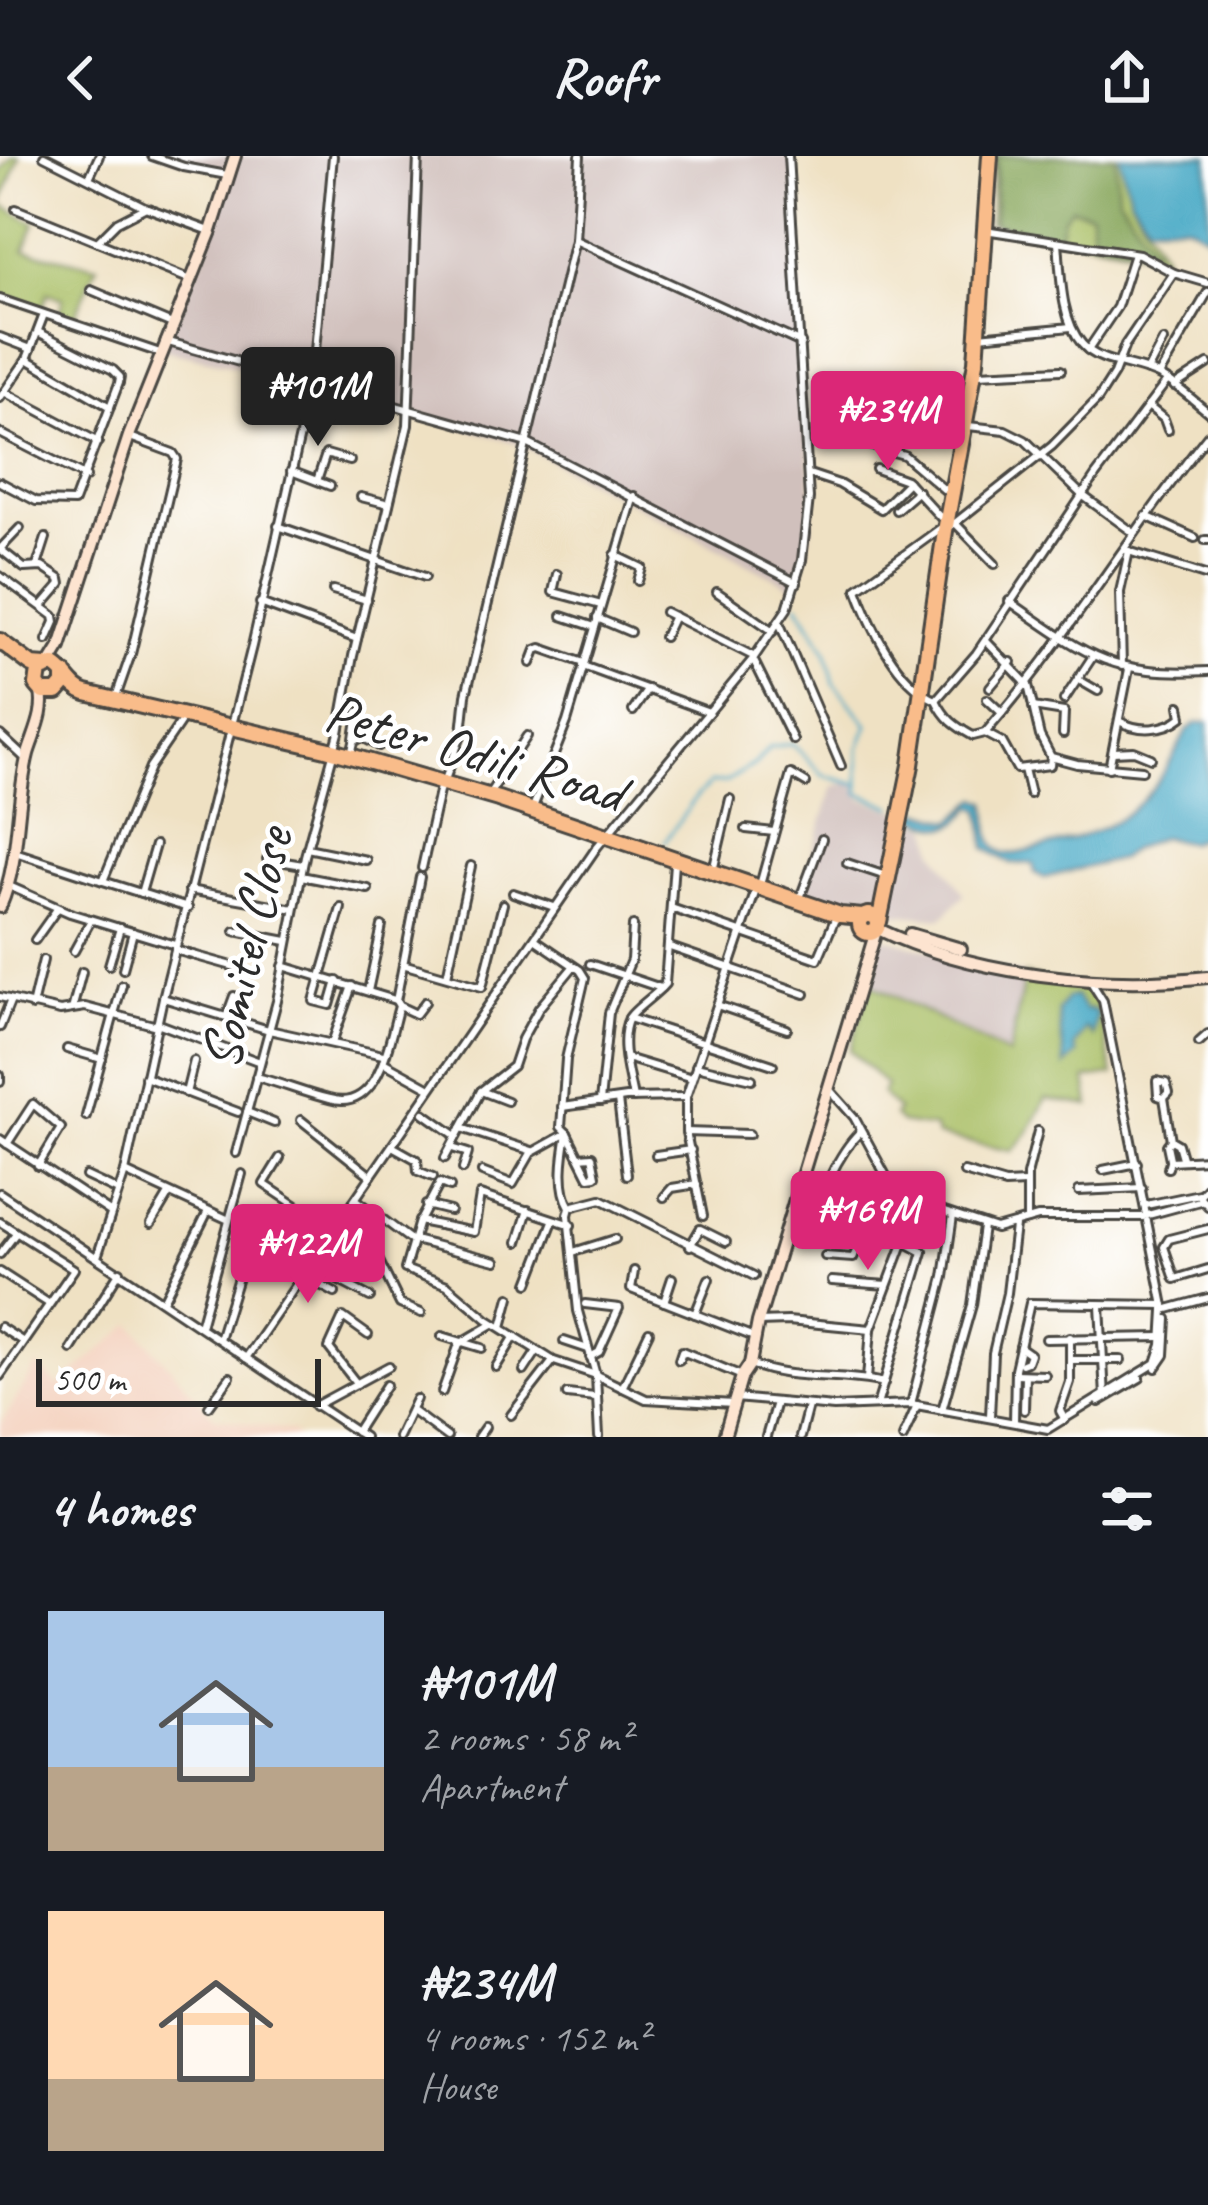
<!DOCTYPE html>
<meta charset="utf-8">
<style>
:root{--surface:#171b24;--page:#20242c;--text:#f1f3f6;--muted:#9ea1a6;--accent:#db2777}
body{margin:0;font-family:Caveat,sans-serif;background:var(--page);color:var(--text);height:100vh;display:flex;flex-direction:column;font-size:45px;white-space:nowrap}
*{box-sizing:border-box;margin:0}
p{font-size:39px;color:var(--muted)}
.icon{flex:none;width:66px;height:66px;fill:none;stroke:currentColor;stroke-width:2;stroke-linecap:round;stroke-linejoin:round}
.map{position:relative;height:1281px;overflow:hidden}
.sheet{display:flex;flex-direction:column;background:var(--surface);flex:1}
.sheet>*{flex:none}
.scale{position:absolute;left:36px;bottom:30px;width:285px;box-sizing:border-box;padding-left:12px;border:6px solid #2b2b2b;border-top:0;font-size:33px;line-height:42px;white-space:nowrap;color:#2b2b2b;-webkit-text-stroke:9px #fff;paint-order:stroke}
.price{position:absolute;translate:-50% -102px;padding:0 27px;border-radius:12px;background:var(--accent);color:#fff;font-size:39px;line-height:78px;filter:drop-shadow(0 3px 6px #0008)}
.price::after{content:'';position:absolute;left:50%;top:72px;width:36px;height:27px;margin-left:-18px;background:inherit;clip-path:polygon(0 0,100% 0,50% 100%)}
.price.on{background:#222;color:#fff}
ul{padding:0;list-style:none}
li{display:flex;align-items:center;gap:36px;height:300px;padding:0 48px}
li span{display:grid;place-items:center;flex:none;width:336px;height:240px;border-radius:0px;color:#555}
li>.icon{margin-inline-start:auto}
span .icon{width:144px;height:144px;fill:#fffc;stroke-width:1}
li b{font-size:51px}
h2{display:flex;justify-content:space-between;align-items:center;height:144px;padding:0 48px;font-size:51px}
header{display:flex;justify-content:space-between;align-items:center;height:156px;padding:0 48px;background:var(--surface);font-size:54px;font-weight:700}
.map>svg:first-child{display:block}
.built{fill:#f4d3c0}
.industrial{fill:#d0c0bc}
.green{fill:#a7bd62;stroke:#697446;stroke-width:3}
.forest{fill:#85a458;stroke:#586842;stroke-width:3}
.water{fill:#44a7c4;stroke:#386978;stroke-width:3}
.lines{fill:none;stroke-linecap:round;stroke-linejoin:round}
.stream{stroke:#44a7c4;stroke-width:3}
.street-casing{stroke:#484642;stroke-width:12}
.secondary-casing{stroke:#484642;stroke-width:16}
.primary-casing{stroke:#484642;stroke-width:20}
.street{stroke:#fff;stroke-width:6}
.secondary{stroke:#fde4d0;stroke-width:10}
.primary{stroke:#f9bc8a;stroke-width:14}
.labels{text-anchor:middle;stroke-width:9;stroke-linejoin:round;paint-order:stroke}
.street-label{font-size:57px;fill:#2b2b2b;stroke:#fff}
</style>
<header><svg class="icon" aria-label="back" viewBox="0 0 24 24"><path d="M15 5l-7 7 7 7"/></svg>Roofr<svg class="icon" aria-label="share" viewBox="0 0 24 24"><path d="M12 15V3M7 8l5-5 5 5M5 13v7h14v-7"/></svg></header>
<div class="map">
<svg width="1208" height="1281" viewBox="0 0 1208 1281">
<rect width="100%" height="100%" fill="#fff"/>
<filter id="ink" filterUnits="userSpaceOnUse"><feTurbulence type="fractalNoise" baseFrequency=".00833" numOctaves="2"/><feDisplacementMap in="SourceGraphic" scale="24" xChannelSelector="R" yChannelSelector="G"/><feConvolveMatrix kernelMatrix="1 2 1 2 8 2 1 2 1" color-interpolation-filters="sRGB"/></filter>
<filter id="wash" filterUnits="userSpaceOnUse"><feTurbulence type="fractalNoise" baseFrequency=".004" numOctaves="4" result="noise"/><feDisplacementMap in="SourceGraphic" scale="48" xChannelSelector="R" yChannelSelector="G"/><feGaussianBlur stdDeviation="2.7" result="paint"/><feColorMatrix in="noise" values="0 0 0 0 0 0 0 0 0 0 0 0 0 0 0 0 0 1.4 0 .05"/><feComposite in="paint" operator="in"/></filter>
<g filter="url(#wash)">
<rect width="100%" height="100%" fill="#efe1c3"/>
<path class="built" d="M132,1168L214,1261L291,1275L298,1281H0V1269L37,1209L58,1230Z"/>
<g class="industrial">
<path d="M162,0H792L813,365L798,434L518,288L314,229L162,193L227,16Z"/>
<path d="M848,627L856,631L862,643L908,658V662L930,670L935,695L964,738L942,762L884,756L867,749L857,755H849L799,737L834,630Z"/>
<path d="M881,781L1025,819L1009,899L871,828Z"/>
</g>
<g class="green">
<path d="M13,0H20L1,49L35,67L24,94L97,110L73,164L58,159L63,143L48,137L41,154L0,139V16Z"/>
<path d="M994,0H1119L1131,43L1164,100L1159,104L1146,96L990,68Z"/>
<path d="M1025,819L1095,836L1113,919L1086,923L1090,950L1046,943L1028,977L1012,995L937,980L935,972L901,967L894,960L898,954L882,938L886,929L850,894L871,828L1009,899Z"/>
</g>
<path class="forest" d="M997,0H1115L1118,40L1155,94L1099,86L1091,74V57L1071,52L1063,61L1059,80L994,68Z"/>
<g class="water">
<path d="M1119,0H1208V80L1187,68H1149L1131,43Z"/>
<path d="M1208,566V678L1190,687L1162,681L1132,693L1120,703L1044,722L1035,717L1033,707L1011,708L986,692L981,653L973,651C948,682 942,671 908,658L910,652L952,665L978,642L987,646C991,660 986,680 996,691C1007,704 1026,695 1040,692C1124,672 1148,652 1186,576L1195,568Z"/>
<path d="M1075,840L1085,854L1092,853L1097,858L1093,880L1086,872L1074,891L1077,898L1065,910L1058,855L1067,842Z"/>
</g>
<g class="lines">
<g class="stream">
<path d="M798,448L826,494L834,527L868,569L859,592V637L893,651"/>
<path d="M665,685L697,640L711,627L725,626L755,608L769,592L792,587L823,619L858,629"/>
</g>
</g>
</g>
<g filter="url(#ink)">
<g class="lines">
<defs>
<g id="street">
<path d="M44,0L145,51L210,75"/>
<path d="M152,0L184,11L227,19"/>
<path d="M89,22L99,0"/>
<path d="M16,53L191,124"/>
<path d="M985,74L1139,98L1174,117L1208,127"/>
<path d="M99,84L117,66L144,52"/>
<path d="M575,84L801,187"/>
<path d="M1058,86C1061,118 1060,162 1082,188C1101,210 1138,207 1162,221C1178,230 1193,244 1208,256"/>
<path d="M91,134L172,168"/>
<path d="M0,143L160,197"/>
<path d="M979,180L1071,171"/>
<path d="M0,181L31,193"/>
<path d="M165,185L527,287L797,427"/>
<path d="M1088,194L1117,151L1134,98"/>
<path d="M27,203L110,251"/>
<path d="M1147,215L1163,185"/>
<path d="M978,218L1061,214"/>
<path d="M1159,219L1208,136"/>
<path d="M1174,230L1208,208"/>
<path d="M4,236L98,286"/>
<path d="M0,242L27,203L43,161"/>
<path d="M1148,250L1164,263L1168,274"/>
<path d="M968,270L1005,274L1025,284L1082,339L1134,377"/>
<path d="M0,277L86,321"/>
<path d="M840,281L904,299L947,336"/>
<path d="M850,282L859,251"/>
<path d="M877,290L888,253"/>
<path d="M876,313L906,324L942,363"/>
<path d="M291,315L330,330"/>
<path d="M809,318L839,328L881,353L908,326"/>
<path d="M318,322L326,298L350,305"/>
<path d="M0,326L36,345L74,346L119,227L120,221L113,214L38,176"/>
<path d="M361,341L389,348"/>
<path d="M896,354L918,335"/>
<path d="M1146,360L1195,382"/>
<path d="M955,367L995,408"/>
<path d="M278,370L425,421"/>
<path d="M950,371L1052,290L1098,243L1114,218L1125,189L1174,117"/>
<path d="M941,372L857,433C871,471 897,527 936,544L976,498L1096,319L1167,225"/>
<path d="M1205,384H1208"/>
<path d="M0,393L24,412L42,411L60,423L61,428L42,450"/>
<path d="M0,393L20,372"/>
<path d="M1125,394L1208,420"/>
<path d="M615,399L642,412L638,425"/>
<path d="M37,410L46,382"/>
<path d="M557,418L553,436L601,449"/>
<path d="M0,420L54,460L55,466L47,484"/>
<path d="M333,434L367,444"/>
<path d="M717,436L773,475"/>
<path d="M1009,445C1086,499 1111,520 1208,515"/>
<path d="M260,447L357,483"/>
<path d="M665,456L753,500"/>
<path d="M562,460L595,471"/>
<path d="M597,462L630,476"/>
<path d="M779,466L841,610"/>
<path d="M664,481L674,460"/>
<path d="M986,485L1028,529L1040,580L1051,601L1077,608L1142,614"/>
<path d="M753,503L793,584"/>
<path d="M531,507L536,494L541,492L584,507"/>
<path d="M583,510L709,556"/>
<path d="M1122,510L1120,436L1129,395"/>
<path d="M1079,524L1098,535"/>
<path d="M990,531L1011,506"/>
<path d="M116,541L131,498L177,303L173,297L130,281"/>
<path d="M987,543L1002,557"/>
<path d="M936,544C945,563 955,570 973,580L985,577C1068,483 1130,376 1208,279"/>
<path d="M1064,544L1093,500"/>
<path d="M1033,551L1064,556L1063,578"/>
<path d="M633,555L648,533"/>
<path d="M1119,565C1138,576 1165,575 1182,561L1180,550"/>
<path d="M180,567L150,611L103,725L188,752"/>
<path d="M985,577L1002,586L1017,613L1050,609L1051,601"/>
<path d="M0,579L27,604"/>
<path d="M354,583L358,556"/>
<path d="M1113,596L1134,595L1151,602"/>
<path d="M351,599L354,586L362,581L379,590"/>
<path d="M1109,612L1129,513"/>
<path d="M1024,613L1030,638"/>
<path d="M445,624L462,577L466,539L575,84L580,0"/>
<path d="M490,637L527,580"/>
<path d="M532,654L567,566L634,340"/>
<path d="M746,673L774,676"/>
<path d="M307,692L366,704"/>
<path d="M15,696L103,725"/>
<path d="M267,703L303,709"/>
<path d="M847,707L883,719"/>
<path d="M422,712L440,631"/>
<path d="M713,715L730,643"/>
<path d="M301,720L368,733"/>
<path d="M760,729L791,618L806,627"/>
<path d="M9,730L70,757L175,789"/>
<path d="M189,734L294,753"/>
<path d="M141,737L155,689"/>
<path d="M513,737L554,751"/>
<path d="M800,742L822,683"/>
<path d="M671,752L818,803L835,763"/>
<path d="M235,775L287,785"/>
<path d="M35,784L57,753"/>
<path d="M536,784L580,814L585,822L566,903L561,971L567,977C563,1001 558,1031 570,1051L568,1059L578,1155L596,1219L599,1281"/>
<path d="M670,791L805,838"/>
<path d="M175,794L243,813"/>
<path d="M74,795L91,764"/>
<path d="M590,808L661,832"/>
<path d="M109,809L120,772"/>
<path d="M406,809L482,831L503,748"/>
<path d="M283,810L395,844"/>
<path d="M123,813L133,776"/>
<path d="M447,820L471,710"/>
<path d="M337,825L330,849L314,845L341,752"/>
<path d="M1091,826L1103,845L1146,1059"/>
<path d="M368,835L382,770"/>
<path d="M0,841L60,855L85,851L157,870"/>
<path d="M163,842L269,874L383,899"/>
<path d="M717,849L787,873"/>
<path d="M32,850L43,804"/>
<path d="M73,850L82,816"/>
<path d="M399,850L416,858L425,846"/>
<path d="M227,859L234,840"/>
<path d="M629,862L773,909"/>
<path d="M157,867L260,906"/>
<path d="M0,871L10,846"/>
<path d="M1199,886L1208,878"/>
<path d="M332,887L352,830"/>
<path d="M67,893L102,903"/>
<path d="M626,902L692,922"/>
<path d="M383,906L430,932"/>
<path d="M696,910L752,923"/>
<path d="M0,919V926"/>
<path d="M145,921L238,956"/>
<path d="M256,921C281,927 304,937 329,943C380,958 389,883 399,850L396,845L420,721"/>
<path d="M830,934L854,961L890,1027L908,1044L996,1073L1038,1061H1143"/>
<path d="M481,935L507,945"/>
<path d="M186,937L194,905"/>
<path d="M633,942C629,920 618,884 629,862C632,855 657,838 665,828L674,707"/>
<path d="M1164,942L1158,940L1157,925L1166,927L1169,937L1164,942L1171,984"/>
<path d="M618,944L627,1019"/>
<path d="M600,946L609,857L631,804L633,770"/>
<path d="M562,951L626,942L686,941"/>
<path d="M247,956L274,967"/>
<path d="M424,957L455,979"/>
<path d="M86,960L122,829"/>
<path d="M301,964L371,1020"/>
<path d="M461,972L532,995"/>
<path d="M686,976L749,978"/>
<path d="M0,983L110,1056"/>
<path d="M7,988L33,948L61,972L38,1010"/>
<path d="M392,990L417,1004L418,1015L433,1021"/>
<path d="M452,992L468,997L463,1013"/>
<path d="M236,997L277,845L305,700L339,577L353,500L408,269L418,0"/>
<path d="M656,999L691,994"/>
<path d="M280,1002L264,1028L379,1105L400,1148L421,1157"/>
<path d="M445,1002L481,935L513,910L522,883L539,852L573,811"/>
<path d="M1170,1003L1167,989L1171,984L1178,988L1182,1002"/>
<path d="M1168,1012L1170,1005L1208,1003"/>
<path d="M1103,1014L1137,1007"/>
<path d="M125,1016L229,1064"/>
<path d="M482,1016L513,1028L531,997L567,977L589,1021L596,1020L592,1000L579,1001"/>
<path d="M964,1016L1005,1028L1025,1027"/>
<path d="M86,1020L116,1034"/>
<path d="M1208,1030L1199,1040L1208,1050"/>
<path d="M1079,1035L1142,1032"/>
<path d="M0,1037L364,1281"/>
<path d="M664,1041L672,1032L697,1028"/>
<path d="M357,1044L412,1085"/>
<path d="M426,1049L450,1055"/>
<path d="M1146,1049L1199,1038"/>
<path d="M570,1051L601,1043L754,1120"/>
<path d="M842,1053L923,1096L878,1246"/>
<path d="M845,1055L835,1074L822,1078L814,1075C816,1044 839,996 861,975"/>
<path d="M1148,1059L1200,1045"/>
<path d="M703,1060L686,976V941L757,731"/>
<path d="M289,1062L326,1087"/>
<path d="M421,1063L440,1027L450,1031"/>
<path d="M1027,1064V1019L1038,975"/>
<path d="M1147,1065L1164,1150"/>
<path d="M0,1066L74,1113L0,1220"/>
<path d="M151,1068L169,1038"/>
<path d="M571,1069L480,1039L474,1076L419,1065L405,1113L447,1129L487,1163L554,1205L596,1219L646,1243L734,1248"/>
<path d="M1208,1073L1169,1083L1164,1091L1175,1123L1208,1113"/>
<path d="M414,1084L496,1105"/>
<path d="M518,1086L528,1054"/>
<path d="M690,1090L700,1073L726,1086"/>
<path d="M915,1090L932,1053"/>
<path d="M573,1096L615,1083"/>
<path d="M0,1098L16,1077"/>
<path d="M825,1100L853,1102L868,1066"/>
<path d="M97,1101L125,1016L163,842L252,490L312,227L333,0"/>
<path d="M311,1110L370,1141"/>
<path d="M634,1115L631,1133L754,1181"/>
<path d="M0,1116L48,1147"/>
<path d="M304,1120L335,1137"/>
<path d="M832,1125L887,1129"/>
<path d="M529,1127L553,1065"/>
<path d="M163,1145L208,1055"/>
<path d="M664,1146L672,1122"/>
<path d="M585,1148L619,1152L599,1196L590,1201"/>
<path d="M1100,1149L1105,1241"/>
<path d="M1164,1154L1208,1142"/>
<path d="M695,1158L709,1123"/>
<path d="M758,1166L788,1165L871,1173"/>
<path d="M200,1170L242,1018"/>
<path d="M0,1171L22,1185"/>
<path d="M502,1171L510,1141"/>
<path d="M442,1180L482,1192"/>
<path d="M219,1183L240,1115L268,1070"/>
<path d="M1046,1183L1162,1181"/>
<path d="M564,1185L588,1193"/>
<path d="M1020,1191L1030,1198L1027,1206L1022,1208"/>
<path d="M71,1193L120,1115"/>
<path d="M246,1202L597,691L753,503L787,453L802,404L809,342L788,0"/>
<path d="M679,1204L682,1195L742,1220"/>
<path d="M1070,1204H1121"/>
<path d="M750,1208C794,1226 837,1216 884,1227"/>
<path d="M496,1211L515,1180"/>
<path d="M1156,1212L1165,1199L1167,1163"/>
<path d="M524,1215L537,1195"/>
<path d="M1015,1218L1045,1219"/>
<path d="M867,1223L871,1173L904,1085"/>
<path d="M357,1228L329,1192L343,1161L368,1179"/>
<path d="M622,1232L649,1176"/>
<path d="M442,1236L459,1188L493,1168"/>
<path d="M567,1238L595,1241"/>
<path d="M735,1242L834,1251L911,1248L1048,1273L1156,1207L1162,1189L1164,1154"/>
<path d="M1099,1246L1140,1222"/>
<path d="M911,1248L944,1121L953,1060"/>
<path d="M209,1250L230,1221"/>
<path d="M315,1250L389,1210"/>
<path d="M942,1254L972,1149L983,1071"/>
<path d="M1024,1254L1025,1219"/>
<path d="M412,1255L447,1281"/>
<path d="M511,1259L553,1205"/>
<path d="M990,1260L993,1197L1007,1137L1015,1070"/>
<path d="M1065,1264L1060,1255L1070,1226V1181"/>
<path d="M1014,1266L1015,1213L1030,1147L1164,1149"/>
<path d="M356,1276L386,1229"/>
<path d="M398,1281L416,1243"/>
<path d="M478,1281L485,1271"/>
<path d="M766,1281L776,1246"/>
<path d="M800,1281L808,1250"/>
<path d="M903,1281L917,1249"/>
</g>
<g id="secondary">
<path d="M49,509L60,491L129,280L211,75L235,0"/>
<path d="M0,751C21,703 15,649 28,598C34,578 47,554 40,533"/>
<path d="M878,773C973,819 1103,833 1208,821"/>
<path d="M910,778L961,793"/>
<path d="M724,1281L742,1220L750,1208L758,1166L876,775"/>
</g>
<g id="primary">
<path d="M0,485L32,509L46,510"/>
<path d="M64,517V528L57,536H43L37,529L39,514L53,509C67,516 70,532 86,537L326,593L498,643L840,759L863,761"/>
<circle cx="869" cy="768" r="9"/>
<path d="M879,766L911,609L945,375L976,206L990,0"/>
</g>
</defs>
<use href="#street" class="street-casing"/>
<use href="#secondary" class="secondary-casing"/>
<use href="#primary" class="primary-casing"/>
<use href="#street" class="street"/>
<use href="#secondary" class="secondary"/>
<use href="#primary" class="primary"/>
</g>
</g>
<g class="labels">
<g class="street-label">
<text transform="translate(475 595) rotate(16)" y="20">Peter Odili Road</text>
<text transform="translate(245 792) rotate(-77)" y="20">Somitel Close</text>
</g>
</g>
</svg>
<div class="scale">500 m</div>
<b class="price on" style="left:318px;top:293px">₦101M</b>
<b class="price" style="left:888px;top:317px">₦234M</b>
<b class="price" style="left:868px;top:1117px">₦169M</b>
<b class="price" style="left:308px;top:1150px">₦122M</b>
</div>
<section class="sheet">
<h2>4 homes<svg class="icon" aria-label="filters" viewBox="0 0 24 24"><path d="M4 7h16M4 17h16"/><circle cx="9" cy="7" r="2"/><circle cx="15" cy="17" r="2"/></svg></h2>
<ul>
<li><span style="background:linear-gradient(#a9c7e8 65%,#b9a48a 0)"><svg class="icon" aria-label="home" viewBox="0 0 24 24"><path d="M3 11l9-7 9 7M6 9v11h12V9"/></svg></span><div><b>₦101M</b><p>2 rooms · 58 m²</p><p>Apartment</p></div></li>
<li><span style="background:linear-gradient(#ffd9b3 70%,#b9a48a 0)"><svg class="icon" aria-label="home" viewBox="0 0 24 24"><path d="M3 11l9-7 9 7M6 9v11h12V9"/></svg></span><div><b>₦234M</b><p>4 rooms · 152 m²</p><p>House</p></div></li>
</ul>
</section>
